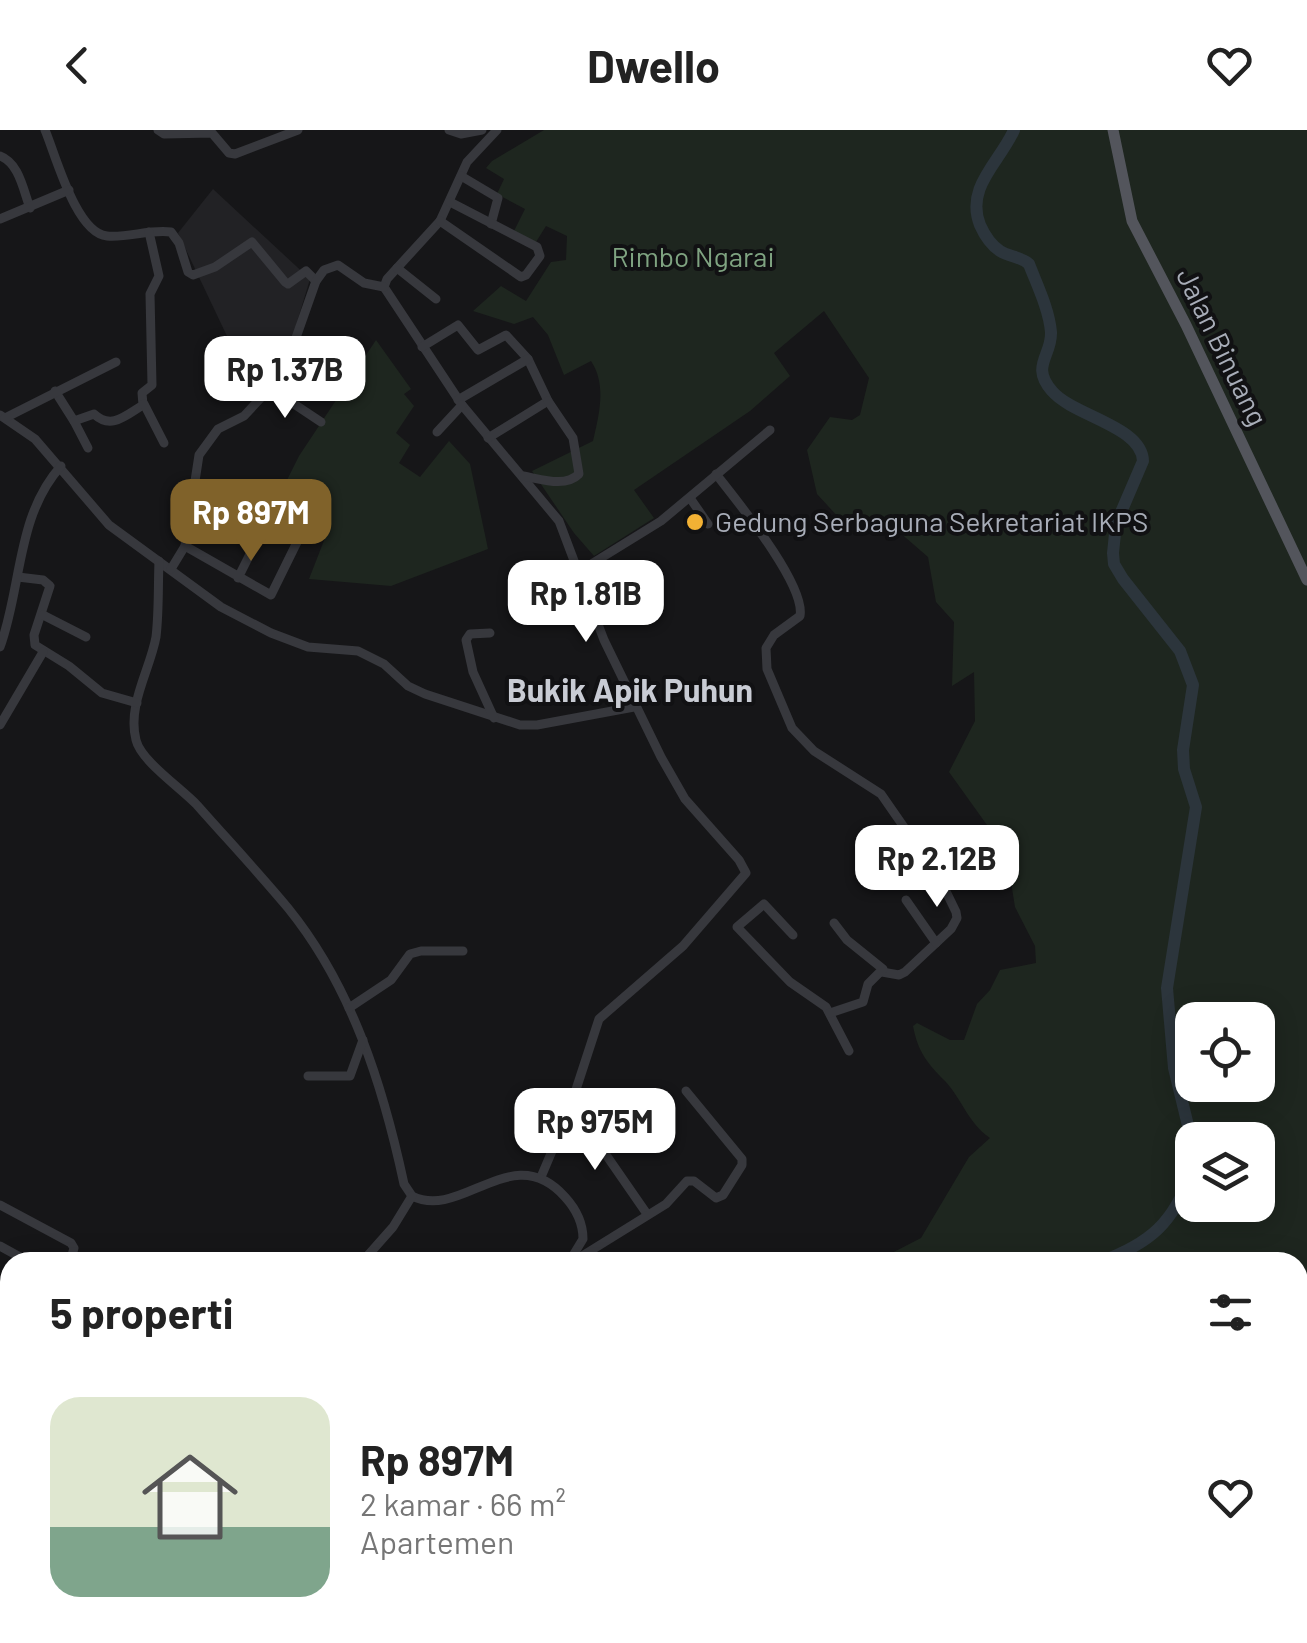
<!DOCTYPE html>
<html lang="id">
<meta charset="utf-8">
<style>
:root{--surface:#fff;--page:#f2f2f2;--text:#222;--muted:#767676;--line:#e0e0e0;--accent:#80622a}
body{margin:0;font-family:Barlow,sans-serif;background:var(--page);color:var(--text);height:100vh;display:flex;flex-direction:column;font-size:38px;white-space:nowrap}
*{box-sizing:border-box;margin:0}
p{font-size:32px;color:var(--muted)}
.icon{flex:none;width:55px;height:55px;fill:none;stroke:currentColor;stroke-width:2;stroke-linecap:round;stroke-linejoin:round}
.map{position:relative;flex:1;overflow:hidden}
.sheet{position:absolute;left:0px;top:1122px;width:1308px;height:392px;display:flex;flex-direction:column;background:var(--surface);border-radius:30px 30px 0 0;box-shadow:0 5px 25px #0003}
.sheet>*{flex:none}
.buttons{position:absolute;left:1175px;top:872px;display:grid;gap:20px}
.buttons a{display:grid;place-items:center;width:100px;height:100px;border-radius:20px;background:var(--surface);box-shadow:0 5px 25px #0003;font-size:50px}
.price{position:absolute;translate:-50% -85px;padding:0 22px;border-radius:20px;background:#fff;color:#222;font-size:32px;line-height:65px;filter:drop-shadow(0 2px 5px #0008)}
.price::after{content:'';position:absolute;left:50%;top:60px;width:30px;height:22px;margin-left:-15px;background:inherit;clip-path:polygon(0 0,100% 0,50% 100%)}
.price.on{background:var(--accent);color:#fff}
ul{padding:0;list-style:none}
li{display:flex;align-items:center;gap:30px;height:250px;padding:0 50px}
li+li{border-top:2px solid var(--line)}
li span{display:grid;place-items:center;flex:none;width:280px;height:200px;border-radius:30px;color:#555}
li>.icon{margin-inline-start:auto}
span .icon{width:120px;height:120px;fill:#fffc;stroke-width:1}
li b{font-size:42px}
h2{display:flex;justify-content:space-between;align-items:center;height:120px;padding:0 50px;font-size:42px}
header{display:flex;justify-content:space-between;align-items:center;height:130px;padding:0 50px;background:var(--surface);font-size:45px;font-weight:700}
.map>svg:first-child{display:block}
.built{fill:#222225}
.green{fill:#1e261f;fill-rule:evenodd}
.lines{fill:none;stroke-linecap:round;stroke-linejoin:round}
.river{stroke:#2c353c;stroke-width:12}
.minor{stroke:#37383d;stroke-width:9}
.major{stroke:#53555c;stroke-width:11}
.poi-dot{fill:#f2b134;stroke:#111113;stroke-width:4}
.labels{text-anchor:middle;stroke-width:8;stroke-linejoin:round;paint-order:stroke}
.park-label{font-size:28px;fill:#7fa381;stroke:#111113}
.street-label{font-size:28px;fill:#a8adb8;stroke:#111113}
.poi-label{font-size:28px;fill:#a8adb8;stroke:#111113;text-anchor:start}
.quarter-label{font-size:32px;font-weight:bold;fill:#c9ccd4;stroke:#111113}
</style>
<header><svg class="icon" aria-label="back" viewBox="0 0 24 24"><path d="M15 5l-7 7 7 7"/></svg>Dwello<svg class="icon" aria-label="heart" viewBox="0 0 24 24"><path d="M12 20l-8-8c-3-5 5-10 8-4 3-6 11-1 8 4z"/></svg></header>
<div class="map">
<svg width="1307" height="1513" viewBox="0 0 1307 1513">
<rect width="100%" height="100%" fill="#161618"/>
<path class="built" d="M213,59L310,149L291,212L255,265L178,103Z"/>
<g class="green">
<path d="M544,0H1307V1513H729L737,1505H1298V1132H884L886,1126L921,1108L969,1027L990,1008C968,993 962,969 945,951C927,933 918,922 913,896L917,893L950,910H964L977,874L990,860L1000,840L1036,833L1035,816L1015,777L1011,752L997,709L949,642L975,591L974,542L952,556L954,492L936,472L928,427L898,401L873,390L840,389L817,364L807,320L830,287L852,290L860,285L869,248L824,181L774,223L790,246L750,281L634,360L654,388L594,426L574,403L532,341L593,311C599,285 607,255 591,231L564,245L548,205L533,187L514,194L473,181L501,156L526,171L551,132L566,130L567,106L546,96L536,112L514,101L525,79L497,64L504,49L486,38L492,31ZM1192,890H1258V955H1192ZM1192,1010H1258V1075H1192Z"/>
<path d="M376,210L411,259L404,264L414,276L396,303L410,315L399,333L420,347L449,311L470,334L488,419L391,456L309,449L325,408L278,368L299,326Z"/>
</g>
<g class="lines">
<g class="river">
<path d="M1014,0C1000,32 965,57 980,95C984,104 991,115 1000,121C1009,127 1020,126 1029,134C1037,155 1049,179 1051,202C1052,226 1030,236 1052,261C1073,286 1142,296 1143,331L1116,394L1113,423L1114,434L1123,449L1180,521L1193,555L1183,620L1184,639L1196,677L1167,858L1174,938L1192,1012"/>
<path d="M1100,1132C1151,1113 1173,1093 1192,1042"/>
<path d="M1298,1230L1307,1224"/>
<path d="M1040,1505L1044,1513"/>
</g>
<g class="minor">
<path d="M45,0C56,26 76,103 107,106C128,108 150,99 171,102L179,113L188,142L193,145L215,137L252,112L285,152L288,154L306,141L316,151"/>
<path d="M158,0L164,4L212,3L229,23L235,24L298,0"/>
<path d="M449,0L461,4L482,0"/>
<path d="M497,0L467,32L440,91L387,149L384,157L462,275L559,391L604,510L661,627L685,669L739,730L746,743L683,816L599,889L569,981L541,1047"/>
<path d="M0,26C19,33 23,59 30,78"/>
<path d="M461,46L498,68L491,94"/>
<path d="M0,89L69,60"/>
<path d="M440,91L521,147L526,145L540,126L537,117L450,72"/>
<path d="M397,138L436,169"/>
<path d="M422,217L458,195L478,220L506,205L528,229L548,271L488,308"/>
<path d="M270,258L321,292"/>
<path d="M55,261L74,291L94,284C111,300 125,286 143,275L142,263L152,255L150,164L159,146L149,102"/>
<path d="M458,270L528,229"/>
<path d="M144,274L164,313"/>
<path d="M0,285L35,309L109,395L221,477L271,503L308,517L358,521L384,534L408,556L425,564L520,595H537L634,577"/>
<path d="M5,288L116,232"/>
<path d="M74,291L88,318"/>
<path d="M437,302L462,275"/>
<path d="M716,344C737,371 806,455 800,486L774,505L766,518L767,539L792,598L814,621L881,664L940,749L956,782L957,788L951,799L905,842L899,845L882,842"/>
<path d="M523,346C541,349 565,358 579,344L573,308L548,271"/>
<path d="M690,368L708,394"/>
<path d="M211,382L256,409"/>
<path d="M185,416L271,465L302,402L301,395L278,376L273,378L238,448"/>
<path d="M159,431C158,456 159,482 156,507C150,540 127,575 136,610C141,631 181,658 197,675C227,709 259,743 288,778C352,857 383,956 404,1054L412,1066C462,1091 512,1008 565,1067C576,1079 583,1092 583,1109L569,1132"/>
<path d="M171,439L185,416L199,325L218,299L244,286L270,258L292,219L316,151L324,140L338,135L364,153L384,157"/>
<path d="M580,441L661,391L770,300"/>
<path d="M18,447L43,450L50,456L34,505L35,515L69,536L102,563L137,573"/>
<path d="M43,485L86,507"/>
<path d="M490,503L470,504L466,510L473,542L494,588"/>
<path d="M0,517C22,457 16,386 61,336"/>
<path d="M0,595L43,522"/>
<path d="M906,770L936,813"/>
<path d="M793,805L764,774L737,797L790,852L826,877L849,921"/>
<path d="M349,878L391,850L410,824L421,821H463"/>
<path d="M830,883L863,872L868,854L883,839L847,810L834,793"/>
<path d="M308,946H350L363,910"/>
<path d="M569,981L602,1019L647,1084"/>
<path d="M0,1075L71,1113L74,1118L70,1132"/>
<path d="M0,1116L29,1132"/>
<path d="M574,1131L666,1074L687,1051H694L716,1068L723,1065L742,1035V1029L686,961"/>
<path d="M362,1132L393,1097L412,1066"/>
<path d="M313,1513L331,1509L340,1513"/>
<path d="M451,1513C480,1496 515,1513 546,1505"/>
</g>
<path class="major" d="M1113,0L1132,91L1186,195L1307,450"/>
</g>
<circle class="poi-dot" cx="695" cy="392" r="10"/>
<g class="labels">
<g class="park-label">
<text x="693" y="137">Rimbo Ngarai</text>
</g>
<g class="street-label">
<text transform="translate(1222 217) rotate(64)" y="10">Jalan Binuang</text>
</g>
<g class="poi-label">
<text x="715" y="402">Gedung Serbaguna Sekretariat IKPS</text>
</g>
<g class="quarter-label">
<text x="630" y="572">Bukik Apik Puhun</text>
</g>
</g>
</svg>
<div class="buttons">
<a><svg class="icon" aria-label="locate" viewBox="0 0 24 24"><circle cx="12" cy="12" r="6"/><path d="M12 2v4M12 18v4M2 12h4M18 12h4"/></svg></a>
<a><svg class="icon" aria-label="layers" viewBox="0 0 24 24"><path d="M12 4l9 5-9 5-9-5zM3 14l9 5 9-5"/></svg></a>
</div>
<b class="price" style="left:285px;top:291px">Rp 1.37B</b>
<b class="price on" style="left:251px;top:434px">Rp 897M</b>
<b class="price" style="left:586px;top:515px">Rp 1.81B</b>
<b class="price" style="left:937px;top:780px">Rp 2.12B</b>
<b class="price" style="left:595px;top:1043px">Rp 975M</b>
<section class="sheet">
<h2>5 properti<svg class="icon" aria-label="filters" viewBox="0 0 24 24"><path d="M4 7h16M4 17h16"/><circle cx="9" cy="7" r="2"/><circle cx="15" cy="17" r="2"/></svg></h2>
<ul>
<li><span style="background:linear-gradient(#dfe7d0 65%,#7fa58c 0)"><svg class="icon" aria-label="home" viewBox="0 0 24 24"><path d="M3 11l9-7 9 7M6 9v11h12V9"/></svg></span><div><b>Rp 897M</b><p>2 kamar · 66 m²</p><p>Apartemen</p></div><svg class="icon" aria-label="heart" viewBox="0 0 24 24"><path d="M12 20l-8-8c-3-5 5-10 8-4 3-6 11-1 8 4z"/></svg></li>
</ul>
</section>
</div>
